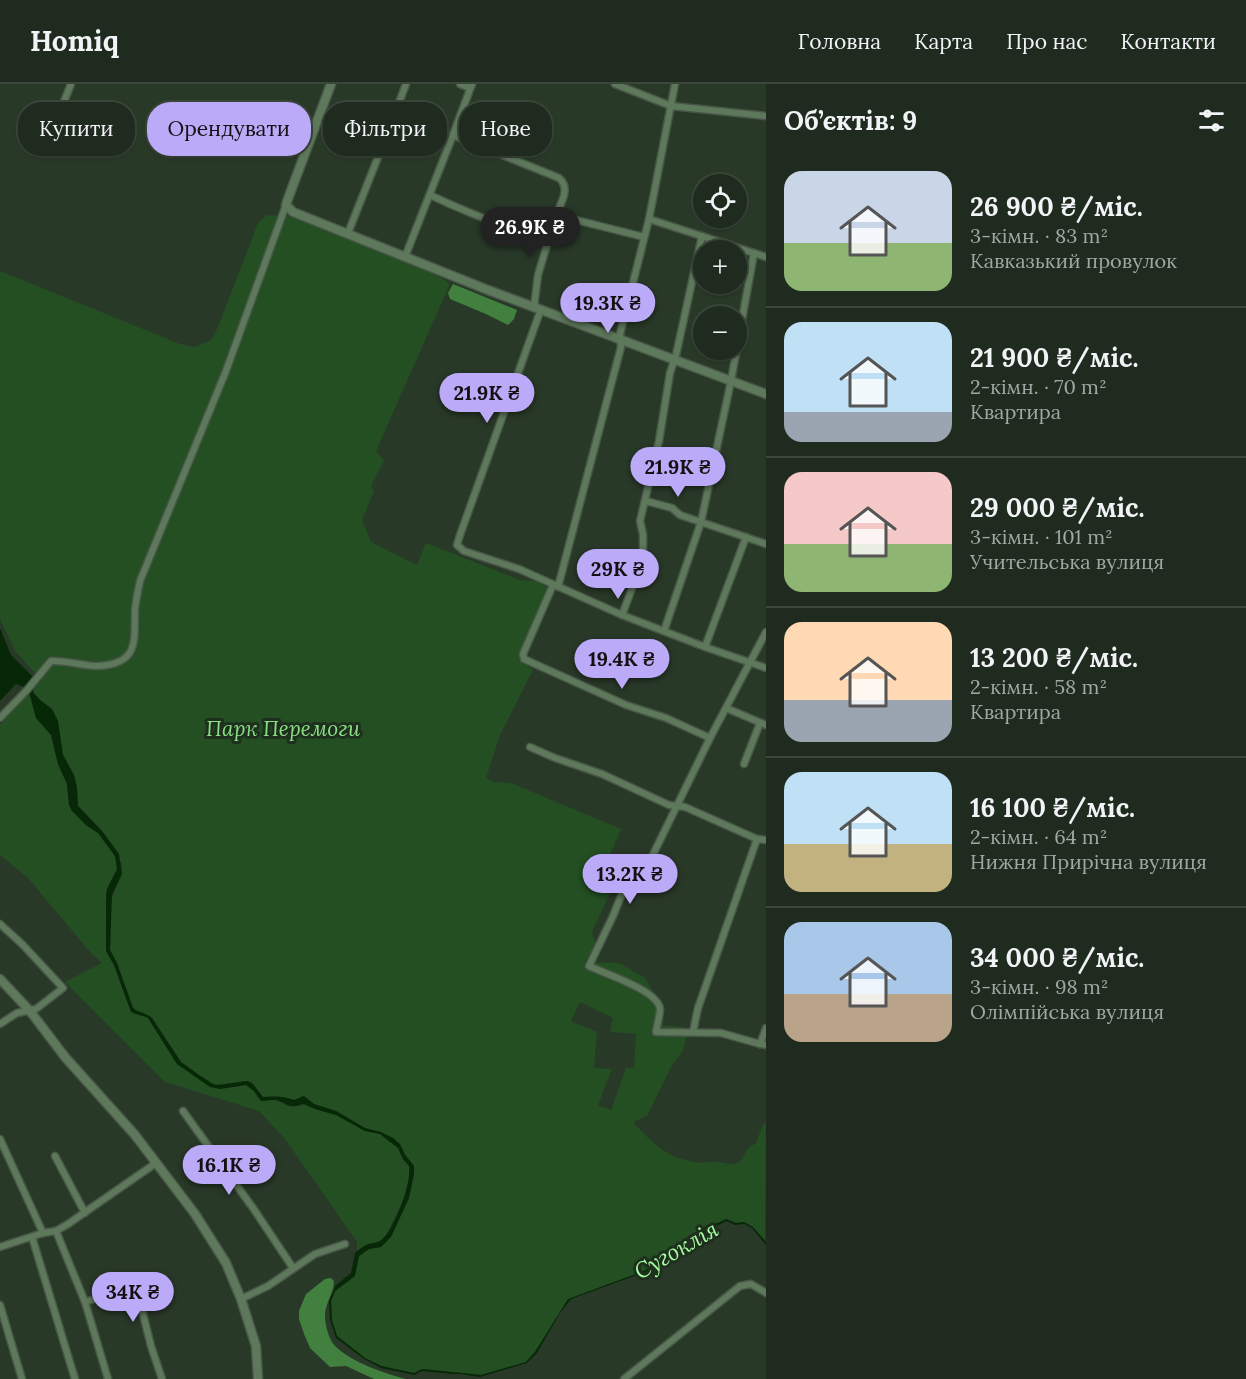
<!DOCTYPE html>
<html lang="uk">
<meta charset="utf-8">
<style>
:root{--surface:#1f2b1e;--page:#273327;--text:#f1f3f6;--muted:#a1a7a4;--line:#3c473c;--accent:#baaaf7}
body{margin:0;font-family:Lora,serif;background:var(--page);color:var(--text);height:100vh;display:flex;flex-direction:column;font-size:22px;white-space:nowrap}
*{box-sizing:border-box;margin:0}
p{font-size:20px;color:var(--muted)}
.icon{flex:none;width:33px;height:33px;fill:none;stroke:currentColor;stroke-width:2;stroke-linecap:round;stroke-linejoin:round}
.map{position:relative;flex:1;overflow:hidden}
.sheet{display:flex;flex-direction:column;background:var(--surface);width:480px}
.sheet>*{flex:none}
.banner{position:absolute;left:18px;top:18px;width:570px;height:54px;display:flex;gap:12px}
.controls{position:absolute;left:693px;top:90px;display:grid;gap:12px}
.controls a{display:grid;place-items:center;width:54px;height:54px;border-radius:50%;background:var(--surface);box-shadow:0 2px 4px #0004,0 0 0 2px var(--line);font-size:30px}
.price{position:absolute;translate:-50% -51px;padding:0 14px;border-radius:21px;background:var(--accent);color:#111;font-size:20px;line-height:39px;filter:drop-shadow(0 2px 3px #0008)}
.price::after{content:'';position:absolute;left:50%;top:36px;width:18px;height:14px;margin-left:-9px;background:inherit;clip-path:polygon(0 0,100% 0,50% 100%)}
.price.selected{background:#222;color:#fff}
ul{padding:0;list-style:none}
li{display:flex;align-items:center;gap:18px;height:150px;padding:0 18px}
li+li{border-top:2px solid var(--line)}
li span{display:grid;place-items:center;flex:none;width:168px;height:120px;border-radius:18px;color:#555}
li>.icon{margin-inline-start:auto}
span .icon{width:72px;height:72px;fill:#fffc;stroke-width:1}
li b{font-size:26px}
h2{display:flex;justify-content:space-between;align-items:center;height:72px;padding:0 18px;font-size:26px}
.tag{padding:0 21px;border-radius:24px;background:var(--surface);box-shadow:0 2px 4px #0004,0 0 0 2px var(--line);font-size:21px;line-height:54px}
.tag.selected{background:var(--accent);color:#111}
header{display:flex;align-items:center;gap:36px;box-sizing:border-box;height:84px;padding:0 30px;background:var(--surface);border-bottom:2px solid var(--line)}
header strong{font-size:28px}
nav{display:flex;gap:33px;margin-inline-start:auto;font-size:21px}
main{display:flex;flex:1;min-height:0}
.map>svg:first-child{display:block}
.green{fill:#234f22;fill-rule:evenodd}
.forest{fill:#41803f}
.water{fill:#062806}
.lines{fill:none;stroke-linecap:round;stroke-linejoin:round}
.minor-casing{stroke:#485747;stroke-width:9}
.tertiary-casing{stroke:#485747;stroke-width:11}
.minor{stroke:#5e785c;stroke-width:6}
.tertiary{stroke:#5e785c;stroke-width:8}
.labels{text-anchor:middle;stroke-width:6;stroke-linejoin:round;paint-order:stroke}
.park-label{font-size:21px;font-style:italic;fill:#8ade85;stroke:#1f2f1e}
.water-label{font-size:22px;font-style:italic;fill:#a7fda2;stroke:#1f2f1e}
</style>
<header>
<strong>Homiq</strong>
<nav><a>Головна</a><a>Карта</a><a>Про нас</a><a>Контакти</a></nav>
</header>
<main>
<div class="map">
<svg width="766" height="1295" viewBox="0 0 766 1295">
<rect width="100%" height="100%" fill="#293928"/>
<g class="green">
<path d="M267,131L291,133L416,181L440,193L450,200L376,367L384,377L371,402L374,407L362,436L371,458L417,481L426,459L520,496L537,497L547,503L519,576L533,586L500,651L486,694L494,698L511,699L621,745L609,773L617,779L613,803L592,848L596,861L585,878L619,879L645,894L656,913L655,940L683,943L686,953L683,967L671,983L647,1032L633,1038C651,1058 667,1074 695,1078C702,1080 710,1077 718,1078C728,1079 730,1082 740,1078L748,1064L756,1059L762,1043L766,1038L765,1157L753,1143L744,1138L736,1139L726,1135L718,1139L708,1141L682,1158L665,1173L644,1187L568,1216L535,1268L526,1278L482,1291L422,1285L414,1289L381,1282L365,1274L337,1253L332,1236L331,1217L335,1207L350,1196L359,1172L369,1165L381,1163L409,1114L412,1079L393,1054L365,1044L336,1027L314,1020L304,1012L294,1016C285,1012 273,1012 263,1013L252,1000L247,997L218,1001L213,1000L199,991L181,978L152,934L143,928L137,927L133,924L117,879L110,866L111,819L115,804L119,798L122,780L102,747L78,722L77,704L74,691L63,671L58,637L52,625L40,616L33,608L36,590L15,567L0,535V187L180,260L195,263L211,256L218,243L258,139ZM580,918L613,934L610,948L636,950L634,984H626L611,1026L598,1021L612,985L594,984L597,948L571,937Z"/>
<path d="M29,608L36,634L51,651L58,680L67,700L69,721L86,741L98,749L115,772L117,785L107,805L106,811V867L114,881L131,928C137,931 142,931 148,934L177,980L220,1005L246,1001L254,1007L258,1014L265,1017L269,1016L278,1017L287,1022L304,1020L308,1022L315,1025L336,1031L365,1047L380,1050L398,1064L403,1075L409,1082V1097L405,1113L386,1151L379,1158L368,1160L357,1167V1158L285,1055L259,1027L165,998L65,898L102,879L90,868L28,794L0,771V641Z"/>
</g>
<g class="forest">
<path d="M453,200L517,226L514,235L508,241L486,230L450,215L448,209Z"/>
<path d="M331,1194L334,1197C334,1209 325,1219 325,1232C325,1241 329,1256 335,1262C351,1278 386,1290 406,1295H374L346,1282L330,1283L310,1264L304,1250L299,1235V1227L306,1210L325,1195Z"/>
</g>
<g class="water">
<path d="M0,544L11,571L33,593L24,603L16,600L0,617Z"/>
<path d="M33,605V608L40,616L52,625L58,637L63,671L74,691L77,704L78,722L102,747L119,770L122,790L112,811L110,866L117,879L133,924C139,929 146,929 152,934L181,978L199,991L213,1000L218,1001L247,997L252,999L263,1013C273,1012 285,1012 294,1016L304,1012L314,1020L336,1027L365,1044L381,1048L393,1054L400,1060L405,1071L414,1082V1090L409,1114L391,1153L381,1163L369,1165L359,1172L355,1192L335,1207L331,1217L332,1236L337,1252L365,1274L381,1282L414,1289L422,1285L481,1291L526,1278L535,1268L568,1215L644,1187L665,1173L682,1158L708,1141L718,1139L726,1135L736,1139L744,1138L753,1143L766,1158V1161L752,1144L744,1140L735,1141L726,1137L719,1141L709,1142L683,1159L666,1174L645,1188L571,1215L560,1229L537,1269L527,1279L480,1293L460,1290H453L422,1287L414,1291L381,1284L364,1275L336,1254L330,1236L329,1217L336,1201L351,1189L355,1169C358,1166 362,1163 366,1161C371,1159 376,1159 380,1157C394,1148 412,1098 409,1082L403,1075L398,1064L380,1050L365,1047L336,1031L315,1025L304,1020C286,1026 290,1019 276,1016C271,1015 266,1017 261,1017L254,1007L246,1001L220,1005L210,1003L177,980L148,934C142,931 137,931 131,928L114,881L106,867V811L107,805L117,785L115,772L98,749L86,741L72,727L69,721L67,700L58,680L51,651L36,634L29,608Z"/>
</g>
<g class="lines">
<defs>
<g id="minor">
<path d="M460,0L470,4"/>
<path d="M615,0L671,22L766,32"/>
<path d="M56,38L71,0"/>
<path d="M453,51L559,94C571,104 561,119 556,131L644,153"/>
<path d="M430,111C468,129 507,144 548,157"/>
<path d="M649,135L766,173"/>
<path d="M348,149L390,43L406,0"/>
<path d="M405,173L453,51L472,0"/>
<path d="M534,223L538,191L556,131"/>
<path d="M541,225L460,451L457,461L464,467L519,485L622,531L705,563L766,584"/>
<path d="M646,417L672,424L680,431L766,460"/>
<path d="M553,501L523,570L524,575L626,621L666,634L710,654"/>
<path d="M558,503L621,263L620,250L649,135L675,0"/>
<path d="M622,531L643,475V450L640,437L659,357L670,289L676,271L702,152"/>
<path d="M664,547L701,438L731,297L754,169"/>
<path d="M705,563L746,453"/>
<path d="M726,624L766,641"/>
<path d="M0,634L27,606L51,577C66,576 82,582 98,582C140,580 134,556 135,525C136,516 138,507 140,497L226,287L286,121"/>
<path d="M530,663L555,674L602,690L669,721L685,723L757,755"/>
<path d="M744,680L760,639"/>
<path d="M0,840L22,860L63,904L36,925L17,929L0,940"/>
<path d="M766,944L760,960L766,961"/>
<path d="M693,948L698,924L757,755L766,756"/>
<path d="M760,960L721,949L656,948C657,941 660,932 660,925C658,906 605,890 589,882L613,832L630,790L644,789L710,654L766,548"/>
<path d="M183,1027L253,1124L293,1184"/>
<path d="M0,1055L43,1149"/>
<path d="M55,1072L85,1129"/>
<path d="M56,1147L85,1218L108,1295"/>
<path d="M32,1153L75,1295"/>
<path d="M0,1163L43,1149L56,1147L68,1140L156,1079"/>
<path d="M241,1215L268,1202L315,1170L345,1160"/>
<path d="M85,1218L136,1202L151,1262L162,1295"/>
<path d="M0,1221L22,1295"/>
<path d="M624,1295L740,1202L751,1200L766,1209"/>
</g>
<g id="tertiary">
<path d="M331,0L289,112L286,121L293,128L488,206L766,310"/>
<path d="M0,895L30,927L65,973L135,1051L195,1130L226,1179L241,1215L256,1262L258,1295"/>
</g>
</defs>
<use href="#minor" class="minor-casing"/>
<use href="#tertiary" class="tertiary-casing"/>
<use href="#minor" class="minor"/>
<use href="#tertiary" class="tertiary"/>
</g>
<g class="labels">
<g class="park-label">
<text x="283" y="652">Парк Перемоги</text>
</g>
<g class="water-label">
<text transform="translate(676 1166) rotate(-30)" y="8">Сугоклія</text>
</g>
</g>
</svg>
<div class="controls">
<a><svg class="icon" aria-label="locate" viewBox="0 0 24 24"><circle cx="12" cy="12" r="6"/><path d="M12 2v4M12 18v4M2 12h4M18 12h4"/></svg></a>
<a>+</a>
<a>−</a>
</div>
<b class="price selected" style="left:530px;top:174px">26.9K ₴</b>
<b class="price" style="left:608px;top:250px">19.3K ₴</b>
<b class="price" style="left:487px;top:340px">21.9K ₴</b>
<b class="price" style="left:678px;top:414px">21.9K ₴</b>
<b class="price" style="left:618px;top:516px">29K ₴</b>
<b class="price" style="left:622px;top:606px">19.4K ₴</b>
<b class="price" style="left:630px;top:821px">13.2K ₴</b>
<b class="price" style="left:229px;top:1112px">16.1K ₴</b>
<b class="price" style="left:133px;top:1239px">34K ₴</b>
<div class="banner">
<a class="tag">Купити</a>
<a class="tag selected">Орендувати</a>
<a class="tag">Фільтри</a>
<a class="tag">Нове</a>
</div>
</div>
<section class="sheet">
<h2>Об’єктів: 9<svg class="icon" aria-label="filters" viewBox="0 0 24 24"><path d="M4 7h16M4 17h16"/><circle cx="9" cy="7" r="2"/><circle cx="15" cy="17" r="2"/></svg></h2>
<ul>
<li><span style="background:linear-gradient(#c9d6e8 60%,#8fb573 0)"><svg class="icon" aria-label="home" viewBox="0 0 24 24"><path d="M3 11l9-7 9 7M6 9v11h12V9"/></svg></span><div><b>26 900 ₴/міс.</b><p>3-кімн. · 83 m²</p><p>Кавказький провулок</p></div></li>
<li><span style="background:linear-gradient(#bfe0f5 75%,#9aa5b1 0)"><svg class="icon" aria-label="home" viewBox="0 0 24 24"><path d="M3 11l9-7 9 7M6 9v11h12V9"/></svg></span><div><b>21 900 ₴/міс.</b><p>2-кімн. · 70 m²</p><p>Квартира</p></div></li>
<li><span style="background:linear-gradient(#f6c9c9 60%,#8fb573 0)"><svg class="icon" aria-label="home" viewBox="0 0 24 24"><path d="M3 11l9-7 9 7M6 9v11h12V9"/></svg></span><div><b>29 000 ₴/міс.</b><p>3-кімн. · 101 m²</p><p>Учительська вулиця</p></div></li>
<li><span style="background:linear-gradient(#ffd9b3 65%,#9aa5b1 0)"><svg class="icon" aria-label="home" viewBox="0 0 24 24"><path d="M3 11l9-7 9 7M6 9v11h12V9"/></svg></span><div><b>13 200 ₴/міс.</b><p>2-кімн. · 58 m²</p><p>Квартира</p></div></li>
<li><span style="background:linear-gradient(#bfe0f5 60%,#c2b280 0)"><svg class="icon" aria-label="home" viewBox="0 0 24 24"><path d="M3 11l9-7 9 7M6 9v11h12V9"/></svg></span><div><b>16 100 ₴/міс.</b><p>2-кімн. · 64 m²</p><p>Нижня Прирічна вулиця</p></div></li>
<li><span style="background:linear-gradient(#a9c7e8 60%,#b9a48a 0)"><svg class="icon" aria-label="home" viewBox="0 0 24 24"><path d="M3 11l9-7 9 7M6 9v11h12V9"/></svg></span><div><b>34 000 ₴/міс.</b><p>3-кімн. · 98 m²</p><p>Олімпійська вулиця</p></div></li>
</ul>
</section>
</main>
